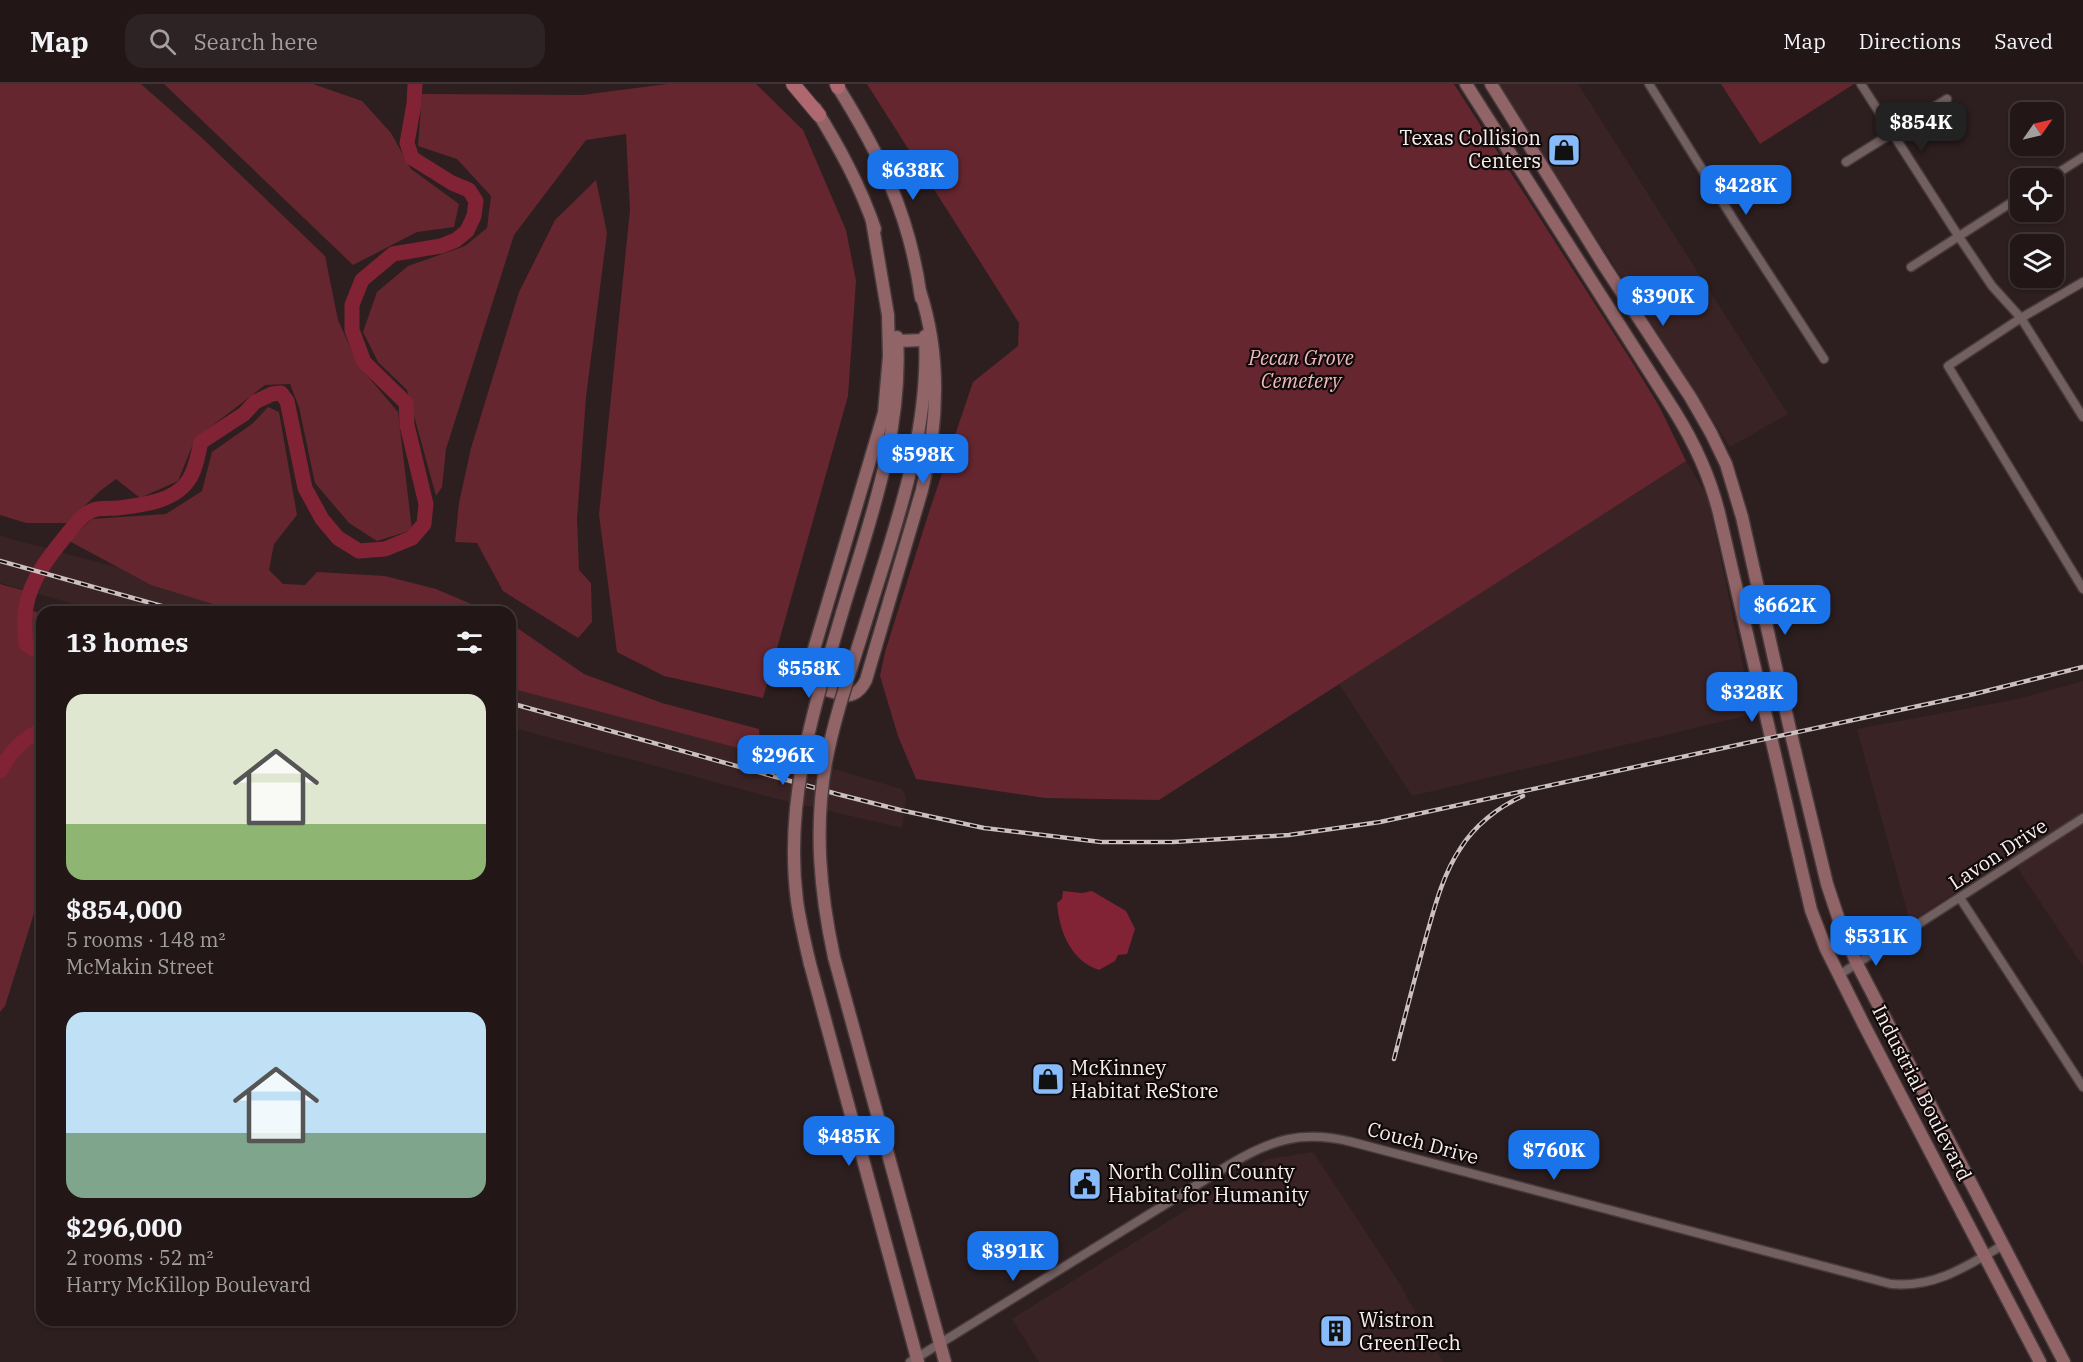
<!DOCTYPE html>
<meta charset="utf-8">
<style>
:root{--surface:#221617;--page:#2e2324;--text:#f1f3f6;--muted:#a29fa1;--line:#3f3536;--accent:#1a73e8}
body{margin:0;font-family:"IBM Plex Serif",serif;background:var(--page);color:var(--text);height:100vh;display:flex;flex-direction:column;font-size:22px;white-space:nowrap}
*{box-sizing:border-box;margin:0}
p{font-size:20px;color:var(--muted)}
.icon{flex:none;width:33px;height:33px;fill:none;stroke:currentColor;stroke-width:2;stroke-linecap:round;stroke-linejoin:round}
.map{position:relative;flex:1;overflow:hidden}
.panel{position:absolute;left:36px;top:522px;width:480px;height:720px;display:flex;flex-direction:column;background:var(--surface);border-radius:18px;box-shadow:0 2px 4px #0004,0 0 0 2px var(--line)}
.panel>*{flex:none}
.needle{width:39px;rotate:56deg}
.fabs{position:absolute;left:2010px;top:18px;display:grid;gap:12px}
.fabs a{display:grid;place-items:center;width:54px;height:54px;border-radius:12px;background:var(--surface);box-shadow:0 2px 4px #0004,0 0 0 2px var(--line);font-size:30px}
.price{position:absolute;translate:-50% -51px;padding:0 14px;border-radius:12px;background:var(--accent);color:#fff;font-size:20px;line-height:39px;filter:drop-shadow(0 2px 3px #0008)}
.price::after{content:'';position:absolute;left:50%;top:36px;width:18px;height:14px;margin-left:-9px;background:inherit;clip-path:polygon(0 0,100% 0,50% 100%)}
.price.on{background:#222;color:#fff}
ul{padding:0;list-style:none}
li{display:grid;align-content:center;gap:12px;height:318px;padding:0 30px}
li span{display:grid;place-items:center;height:186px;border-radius:18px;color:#555}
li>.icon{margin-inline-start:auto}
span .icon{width:108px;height:108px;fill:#fffc;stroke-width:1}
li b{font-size:26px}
h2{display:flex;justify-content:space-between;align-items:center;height:72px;padding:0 30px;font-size:26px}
header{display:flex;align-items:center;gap:36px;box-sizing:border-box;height:84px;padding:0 30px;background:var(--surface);border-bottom:2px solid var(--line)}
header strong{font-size:28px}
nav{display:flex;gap:33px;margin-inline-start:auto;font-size:21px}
.search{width:420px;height:54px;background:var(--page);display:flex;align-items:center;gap:15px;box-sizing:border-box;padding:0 21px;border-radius:18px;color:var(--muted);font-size:22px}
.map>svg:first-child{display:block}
.built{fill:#3a2325}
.green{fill:#66262f}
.water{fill:#812335}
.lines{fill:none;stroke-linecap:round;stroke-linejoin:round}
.river{stroke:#812335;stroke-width:15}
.minor-casing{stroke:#473a3b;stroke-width:11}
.secondary-casing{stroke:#473a3b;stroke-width:15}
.primary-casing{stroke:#473a3b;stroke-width:16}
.minor{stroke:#725f60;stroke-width:8}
.secondary{stroke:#916468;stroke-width:12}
.primary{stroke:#b06870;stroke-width:14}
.rail-casing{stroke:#cbbfbf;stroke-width:4.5}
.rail{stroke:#110a0a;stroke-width:2;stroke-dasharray:7;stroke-linecap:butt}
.secondary-bridge-casing{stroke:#473a3b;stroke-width:15;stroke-linecap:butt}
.secondary-bridge{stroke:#916468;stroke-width:12}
.labels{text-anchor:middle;stroke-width:4.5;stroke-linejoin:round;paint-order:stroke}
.poi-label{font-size:20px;fill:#f9eeee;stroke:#110a0a;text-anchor:start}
.park-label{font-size:20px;font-style:italic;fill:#efb9bc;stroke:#110a0a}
.street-label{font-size:20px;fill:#f9eeee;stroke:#110a0a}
</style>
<header>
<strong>Map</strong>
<div class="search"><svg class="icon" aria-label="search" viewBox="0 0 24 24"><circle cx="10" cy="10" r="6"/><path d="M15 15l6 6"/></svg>Search here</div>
<nav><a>Map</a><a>Directions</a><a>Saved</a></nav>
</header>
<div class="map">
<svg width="2083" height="1278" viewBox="0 0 2083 1278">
<rect width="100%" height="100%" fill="#2d1e1f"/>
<g class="built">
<path d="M1498,0H1578L1788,330L1730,363Z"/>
<path d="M1686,377L1708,413L1753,630L1412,712L1339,600Z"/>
<path d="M0,452L284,528H102L0,499Z"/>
<path d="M510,590L902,705L906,714L902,744L782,716L510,643Z"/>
<path d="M2083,597V882L2010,773L1910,838L1857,645L2018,615Z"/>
<path d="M1313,1068L1398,1197L1443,1278H1039L1012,1235L1268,1075Z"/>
</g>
<g class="green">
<path d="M0,0H141L201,53L325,172L338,236L359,282L398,328L412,446L377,457L349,439L315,399L299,323L290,300L265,301L195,355L178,397L140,414L116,395L100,407L67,439H26L0,431Z"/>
<path d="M164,0H313L362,17L391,49L411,85L459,120L454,143L417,148L353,181Z"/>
<path d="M667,0H756L803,46L846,146L856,197L848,312L763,614L664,592L617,568L599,431L630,126L626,50L586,56L514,151L446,365L442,403L436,412L407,306L378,278L363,248L377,208L408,182L465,162L487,144L491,112L457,75L418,62L422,10L582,11Z"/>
<path d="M867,0H1454L1634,281L1659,322L1686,377L1159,716L1045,714L916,695L898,652L880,592L885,568L929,428L973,298L1018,262L1019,239Z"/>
<path d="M1721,0H1854L1760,60Z"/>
<path d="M596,96L607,149L586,313L577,435L579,486L591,499L592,538L578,554L503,507L477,459L455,458L459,419L471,364L519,208L555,136Z"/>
<path d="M268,323L279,328L297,431L274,460L269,486L283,500L305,501L317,488L385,492L436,505L490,528H239L151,501L69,457L92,435L166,430L202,407L212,368L252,340Z"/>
<path d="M0,500L29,508L24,524L42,530V804L5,922L0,928Z"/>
<path d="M510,539L584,590L662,619L759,645L761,670L510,604Z"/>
</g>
<path class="water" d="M1063,807L1082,809L1092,807L1126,827L1135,845L1127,870L1118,871L1115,877L1099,886C1071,877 1059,847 1057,819L1062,815Z"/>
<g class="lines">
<g class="river">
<path d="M42,570L26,560C25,548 23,535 26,523C31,494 50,471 68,449C75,441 82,431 91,427C100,423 109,425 118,424C142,421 173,418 188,397C196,386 198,370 201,358L244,330L255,318L272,310L281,309L287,317L305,404L322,435L338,454L359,467L385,465L412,454L424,440L426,420L407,341L406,319L364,278L352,246V221L362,196L393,170L441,162L456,156L467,147L474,132L476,117L469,106L452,99L412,74L407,59L414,20L415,0"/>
<path d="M0,687C10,668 22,655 42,646"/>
</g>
<defs>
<g id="minor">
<path d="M1649,0L1735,138L1824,275"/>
<path d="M1861,0L1959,153L1992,202L2021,234L2083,333"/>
<path d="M1846,78L1947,15"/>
<path d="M2050,94L2083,73"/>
<path d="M1911,183L2020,113"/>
<path d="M2083,198L2021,234L1948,282L2083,505"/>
<path d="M1960,814L2083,1003"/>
<path d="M1839,891L2083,734"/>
<path d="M910,1278L1229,1081C1272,1055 1302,1046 1352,1058L1891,1200C1935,1204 1967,1182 2003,1161"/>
</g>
<g id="secondary">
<path d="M836,0C880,70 910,131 921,214"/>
<path d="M1466,0L1675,328C1695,360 1710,393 1719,429L1811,826L1826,865L1864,941L2040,1278"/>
<path d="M1491,0L1605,183L1691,314L1711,349L1726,380L1742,433L1791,650L1827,800L1842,845L1857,880L2064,1278"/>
<path d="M815,24C839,63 860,101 875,145"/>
<path d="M872,137L888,231L889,272L884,329L809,582C808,599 819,605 833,608C840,610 847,613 853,610C860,607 863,602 866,596L922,406C938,341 941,271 920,207"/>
<path d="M897,257L925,256"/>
<path d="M842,529C869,439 903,349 897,253"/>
<path d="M866,537C894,445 930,351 925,252"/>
<path d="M834,873L945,1278"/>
<path d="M810,880L918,1278"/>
</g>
<g id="primary">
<path d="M793,0L819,31"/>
<path d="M837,0L838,3"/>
</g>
</defs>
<use href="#minor" class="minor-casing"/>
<use href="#secondary" class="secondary-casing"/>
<use href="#primary" class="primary-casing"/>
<use href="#minor" class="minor"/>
<use href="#secondary" class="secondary"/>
<use href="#primary" class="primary"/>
<defs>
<g id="rail">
<path d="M0,477L183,528"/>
<path d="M510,619L837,710L900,726L984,744L1101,758H1173L1289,751L1380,738L1974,610L2083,583"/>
<path d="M1394,975C1405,932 1416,889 1428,846C1436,818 1444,789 1460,765C1474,742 1498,723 1523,712"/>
</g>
</defs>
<use href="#rail" class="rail-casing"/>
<use href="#rail" class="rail"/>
<defs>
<g id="secondary-bridge">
<path d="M834,873C820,808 814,744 826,678C835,630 852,583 866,537"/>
<path d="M810,880C805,859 800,838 797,817C784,715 814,625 842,529"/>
</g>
</defs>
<use href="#secondary-bridge" class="secondary-bridge-casing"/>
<use href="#secondary-bridge" class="secondary-bridge"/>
</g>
<defs>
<symbol id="shop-square" viewBox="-11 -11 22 22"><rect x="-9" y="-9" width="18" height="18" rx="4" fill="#87bbfb" stroke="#110a0a"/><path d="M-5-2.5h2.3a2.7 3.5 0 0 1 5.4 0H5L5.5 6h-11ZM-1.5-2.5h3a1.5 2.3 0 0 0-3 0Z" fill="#111"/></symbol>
<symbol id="civic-square" viewBox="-11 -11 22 22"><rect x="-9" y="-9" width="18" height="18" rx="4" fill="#87bbfb" stroke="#110a0a"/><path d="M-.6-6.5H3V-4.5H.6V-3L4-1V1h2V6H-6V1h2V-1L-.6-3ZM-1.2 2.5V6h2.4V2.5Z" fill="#111"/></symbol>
<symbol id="building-square" viewBox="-11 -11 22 22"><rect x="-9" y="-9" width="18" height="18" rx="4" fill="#87bbfb" stroke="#110a0a"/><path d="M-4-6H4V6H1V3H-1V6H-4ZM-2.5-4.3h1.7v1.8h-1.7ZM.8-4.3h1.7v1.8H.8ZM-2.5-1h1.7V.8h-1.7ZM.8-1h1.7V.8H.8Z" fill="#111"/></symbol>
</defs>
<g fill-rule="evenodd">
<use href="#shop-square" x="1545" y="47" width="38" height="38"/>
<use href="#shop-square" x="1029" y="976" width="38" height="38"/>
<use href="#civic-square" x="1066" y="1081" width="38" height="38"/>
<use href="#building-square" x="1317" y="1228" width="38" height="38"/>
</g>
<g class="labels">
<g class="poi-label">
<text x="1541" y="61" text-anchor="end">Texas Collision<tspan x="1541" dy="23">Centers</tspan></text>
<text x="1071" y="991">McKinney<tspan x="1071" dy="23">Habitat ReStore</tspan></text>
<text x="1108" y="1095">North Collin County<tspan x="1108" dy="23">Habitat for Humanity</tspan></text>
<text x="1359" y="1243">Wistron<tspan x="1359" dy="23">GreenTech</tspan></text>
</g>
<g class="park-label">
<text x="1301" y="281">Pecan Grove<tspan x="1301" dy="23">Cemetery</tspan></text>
</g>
<g class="street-label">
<text transform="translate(1998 770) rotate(-33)" y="7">Lavon Drive</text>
<text transform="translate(1922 1009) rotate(63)" y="7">Industrial Boulevard</text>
<text transform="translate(1423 1059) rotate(15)" y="7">Couch Drive</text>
</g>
</g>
</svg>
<div class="fabs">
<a><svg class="needle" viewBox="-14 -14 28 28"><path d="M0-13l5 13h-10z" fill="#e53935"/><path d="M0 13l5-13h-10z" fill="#a29fa1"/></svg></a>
<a><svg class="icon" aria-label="locate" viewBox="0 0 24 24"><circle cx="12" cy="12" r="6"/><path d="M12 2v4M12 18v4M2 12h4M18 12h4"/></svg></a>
<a><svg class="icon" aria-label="layers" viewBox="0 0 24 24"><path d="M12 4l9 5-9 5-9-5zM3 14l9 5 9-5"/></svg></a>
</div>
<b class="price on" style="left:1921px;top:69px">$854K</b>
<b class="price" style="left:913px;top:117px">$638K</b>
<b class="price" style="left:1746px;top:132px">$428K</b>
<b class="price" style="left:1663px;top:243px">$390K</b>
<b class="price" style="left:923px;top:401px">$598K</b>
<b class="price" style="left:1785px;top:552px">$662K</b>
<b class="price" style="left:809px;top:615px">$558K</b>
<b class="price" style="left:1752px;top:639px">$328K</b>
<b class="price" style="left:783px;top:702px">$296K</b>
<b class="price" style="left:1876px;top:883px">$531K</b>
<b class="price" style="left:849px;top:1083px">$485K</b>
<b class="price" style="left:1554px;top:1097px">$760K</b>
<b class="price" style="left:1013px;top:1198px">$391K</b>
<section class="panel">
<h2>13 homes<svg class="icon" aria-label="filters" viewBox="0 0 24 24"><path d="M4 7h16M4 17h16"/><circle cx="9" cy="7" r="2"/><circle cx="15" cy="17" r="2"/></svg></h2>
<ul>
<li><span style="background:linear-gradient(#dfe7d0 70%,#8fb573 0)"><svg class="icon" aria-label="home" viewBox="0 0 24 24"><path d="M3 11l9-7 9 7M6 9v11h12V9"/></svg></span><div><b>$854,000</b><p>5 rooms · 148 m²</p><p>McMakin Street</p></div></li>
<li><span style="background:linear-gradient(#bfe0f5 65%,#7fa58c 0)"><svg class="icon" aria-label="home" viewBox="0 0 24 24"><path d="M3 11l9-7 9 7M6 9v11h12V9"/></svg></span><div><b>$296,000</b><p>2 rooms · 52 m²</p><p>Harry McKillop Boulevard</p></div></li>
</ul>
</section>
</div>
